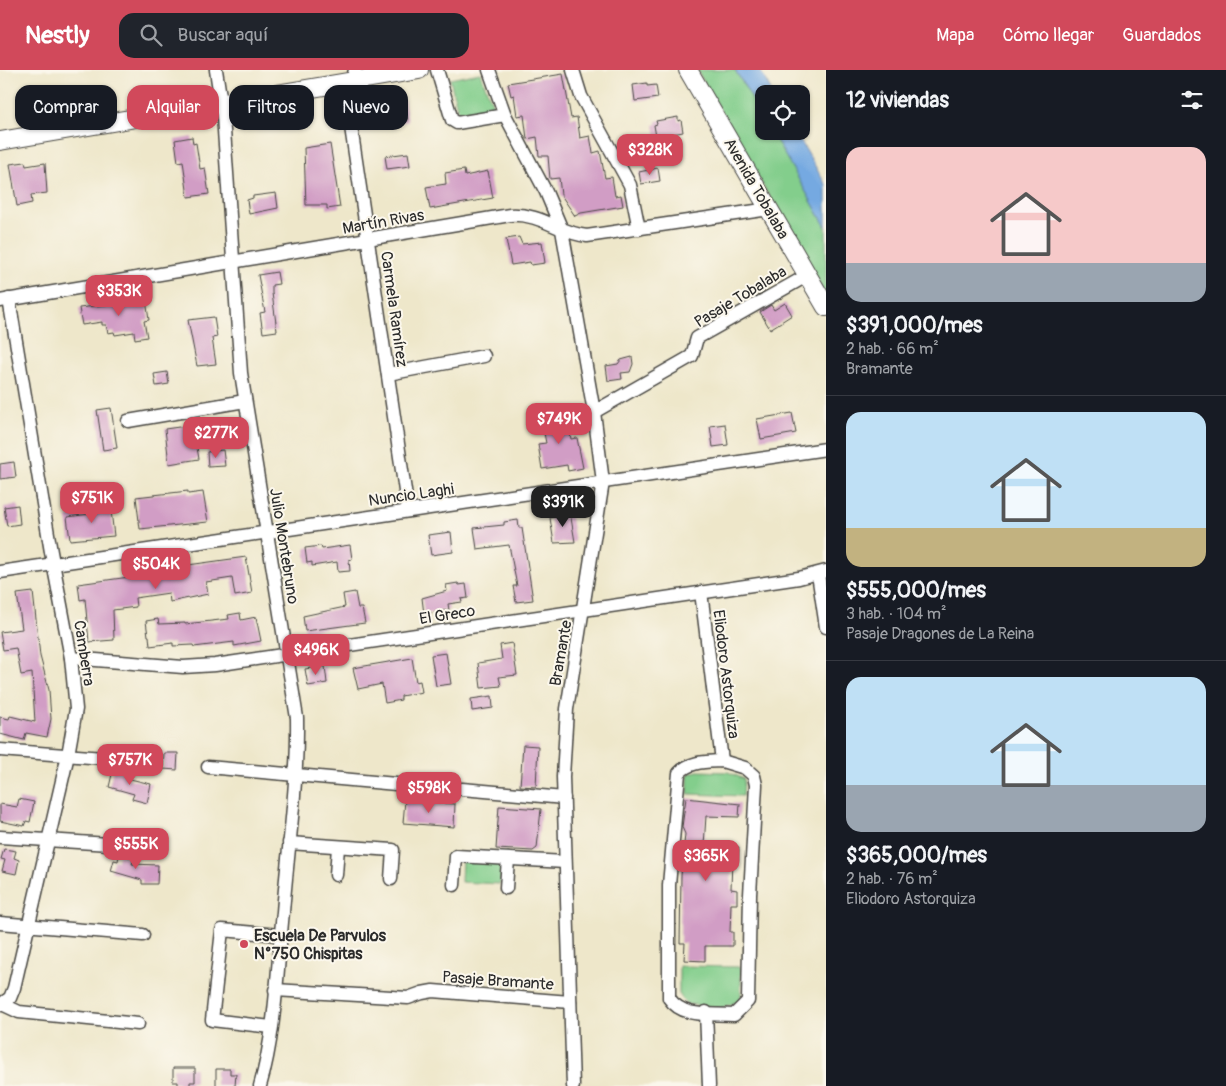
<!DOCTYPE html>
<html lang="es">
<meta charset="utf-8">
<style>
:root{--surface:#171b24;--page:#20242c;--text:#f1f3f6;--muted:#9ea1a6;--line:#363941;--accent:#d1495b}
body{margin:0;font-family:Pangolin,sans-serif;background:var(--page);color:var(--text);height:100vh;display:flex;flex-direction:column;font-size:19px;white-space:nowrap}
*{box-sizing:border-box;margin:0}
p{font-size:16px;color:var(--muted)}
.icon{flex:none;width:28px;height:28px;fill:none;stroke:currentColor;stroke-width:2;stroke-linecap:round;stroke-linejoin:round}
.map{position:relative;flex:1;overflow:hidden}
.details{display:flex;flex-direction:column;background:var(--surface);width:400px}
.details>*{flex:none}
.banner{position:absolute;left:15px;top:15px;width:475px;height:45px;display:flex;gap:10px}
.tools{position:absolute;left:755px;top:15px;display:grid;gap:10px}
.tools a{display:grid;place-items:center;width:55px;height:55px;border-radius:10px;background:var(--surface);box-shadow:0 1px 4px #0004;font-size:25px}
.price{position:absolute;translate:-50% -42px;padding:0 11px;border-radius:10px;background:var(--accent);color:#fff;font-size:16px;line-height:32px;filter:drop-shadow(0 1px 2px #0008)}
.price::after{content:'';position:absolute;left:50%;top:30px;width:15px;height:11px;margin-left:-8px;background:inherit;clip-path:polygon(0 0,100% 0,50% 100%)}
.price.current{background:#222;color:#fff}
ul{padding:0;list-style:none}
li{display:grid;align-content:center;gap:10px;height:265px;padding:0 20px}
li+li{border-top:1px solid var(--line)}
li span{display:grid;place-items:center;height:155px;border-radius:15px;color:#555}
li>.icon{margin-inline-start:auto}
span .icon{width:90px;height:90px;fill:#fffc;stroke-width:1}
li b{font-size:21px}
h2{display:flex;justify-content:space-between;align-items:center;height:60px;padding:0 20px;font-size:21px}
.chip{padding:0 18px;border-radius:15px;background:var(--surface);box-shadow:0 1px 4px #0004;font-size:18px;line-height:45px}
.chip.current{background:var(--accent);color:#fff}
header{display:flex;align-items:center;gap:30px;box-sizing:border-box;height:70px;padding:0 25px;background:var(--accent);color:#fff}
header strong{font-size:24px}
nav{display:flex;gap:28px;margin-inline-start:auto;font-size:18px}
.search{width:350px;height:45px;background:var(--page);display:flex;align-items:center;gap:12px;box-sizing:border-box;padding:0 18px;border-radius:15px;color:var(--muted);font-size:19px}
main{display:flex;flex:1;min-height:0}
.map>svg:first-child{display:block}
.green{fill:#83ce8c;stroke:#577c5c}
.water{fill:#74a9e1;stroke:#506a86}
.building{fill:#d19dc5}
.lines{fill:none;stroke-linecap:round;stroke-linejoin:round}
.street-casing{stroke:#484743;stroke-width:15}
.secondary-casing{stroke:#484743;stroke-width:20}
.street{stroke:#fff;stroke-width:12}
.secondary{stroke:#fff;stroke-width:18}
.poi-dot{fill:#d1495b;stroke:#fbf7ec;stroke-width:2}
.labels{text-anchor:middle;stroke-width:4;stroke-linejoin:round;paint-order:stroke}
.street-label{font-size:16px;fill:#2b2b2b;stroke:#fbf7ec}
.poi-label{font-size:16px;font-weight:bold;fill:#2b2b2b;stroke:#fbf7ec;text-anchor:start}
</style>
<header>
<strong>Nestly</strong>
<div class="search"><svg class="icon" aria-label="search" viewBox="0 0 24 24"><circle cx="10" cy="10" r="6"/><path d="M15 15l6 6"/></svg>Buscar aquí</div>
<nav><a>Mapa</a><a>Cómo llegar</a><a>Guardados</a></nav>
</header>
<main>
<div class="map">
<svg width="826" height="1016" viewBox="0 0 826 1016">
<rect width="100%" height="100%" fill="#fbf7ec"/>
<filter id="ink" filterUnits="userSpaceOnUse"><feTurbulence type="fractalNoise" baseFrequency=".02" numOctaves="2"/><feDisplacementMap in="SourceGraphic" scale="10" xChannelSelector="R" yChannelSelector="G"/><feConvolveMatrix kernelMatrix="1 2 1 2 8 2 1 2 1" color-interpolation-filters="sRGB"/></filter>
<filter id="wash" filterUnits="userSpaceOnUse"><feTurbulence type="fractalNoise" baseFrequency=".0096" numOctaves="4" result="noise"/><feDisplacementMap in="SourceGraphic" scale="20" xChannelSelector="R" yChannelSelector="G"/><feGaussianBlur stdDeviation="1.12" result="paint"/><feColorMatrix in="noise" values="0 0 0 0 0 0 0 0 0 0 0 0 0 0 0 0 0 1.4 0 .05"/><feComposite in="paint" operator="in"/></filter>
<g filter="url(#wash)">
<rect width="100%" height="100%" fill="#eee7ca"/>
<g class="green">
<path d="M697,0H735L764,49V61H771L826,157V226Z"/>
<path d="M480,3L495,40L459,46L450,9Z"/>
<path d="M697,701L728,702L744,709L743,726L688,724V704Z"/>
<path d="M462,790L502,792L500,814L461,812Z"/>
<path d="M679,896L741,897V931L720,938L686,934L679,924Z"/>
</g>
<g class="water">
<path d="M735,0H760L773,24H764V49Z"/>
<path d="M771,61H795L826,115V157Z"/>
</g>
<g id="blocks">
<g class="building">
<path d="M563,4L571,48L577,47L580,68L590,66L593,83L600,81L605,108L612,107L615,126L621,125L623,136L581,143L575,146L561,125L559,108L550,109L548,86H539L537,67L527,69L524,45L517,46L514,25L511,26L508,13Z"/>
<path d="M647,13V16L656,15L658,28L635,31L633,15Z"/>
<path d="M404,30L408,51L373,56L370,35Z"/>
<path d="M678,47V51L681,50L683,62L656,67L654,55L657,54L656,51Z"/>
<path d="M192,67L193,74L196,73L200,99L205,98L209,124L188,127L183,91L178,92L175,70Z"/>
<path d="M330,74L340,137L327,139V135H306L304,78Z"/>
<path d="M408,83L410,96L387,99L385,86Z"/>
<path d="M25,92L26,96L45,93L47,123L31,125L32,133L17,136L10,94Z"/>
<path d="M658,98L660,111L641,114L639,102Z"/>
<path d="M464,100L465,106L488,101L493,128L430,139L426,117L446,114L445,103Z"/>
<path d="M276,123L278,138L249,144L247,130L253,128V126Z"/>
<path d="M519,167L522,174L542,172L545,193L531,195L530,192L511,195L506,169Z"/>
<path d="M277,202L279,214L272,215V223L277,261L263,263L260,243L265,242L258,205Z"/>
<path d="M146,230L149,250L144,251L147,267L135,269L134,262L115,265L114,262L108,263L106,255H102V252L82,255L79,238Z"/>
<path d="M785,233L792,245L770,259L760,242L771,235L774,240Z"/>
<path d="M214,247L217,267L212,268L216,294L197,296L188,250Z"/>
<path d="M632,287L633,294L630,302L621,303L622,309L608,311L606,296L618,294L621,290Z"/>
<path d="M167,302L169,314L156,316L154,304Z"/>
<path d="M111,338L117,378L103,380L97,340Z"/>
<path d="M792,343L796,363L761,369L757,349Z"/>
<path d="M564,344L565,348H567L571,369L577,368L583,398L568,401L567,395L542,399L538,374L546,373L541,348Z"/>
<path d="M725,354L728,375L713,377L710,356Z"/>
<path d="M193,355L199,389L169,394L165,359Z"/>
<path d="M223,380L225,396L208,397L207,382Z"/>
<path d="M14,392L16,407L0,409V394Z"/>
<path d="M188,421V424L203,422L208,452L140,459L136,427Z"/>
<path d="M110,432L114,466L70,470L67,447L98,443L97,434Z"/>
<path d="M18,435L20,454L7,456L4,437Z"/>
<path d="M570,442L575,472L554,473L550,448L557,447V444Z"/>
<path d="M518,450L519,458H522L533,530L516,532L513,516H517L509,475L477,479L474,458L504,455V452Z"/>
<path d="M451,462L453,482L431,485L428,465Z"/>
<path d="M350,475L352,489L349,490L350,501L338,502L337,492L312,496V492L307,493L305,478L321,476L322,479Z"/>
<path d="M246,487L252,523L235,526L232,508L206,512L208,524L170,532L169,523L135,528L136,537L113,540L114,570L89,572L85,529L80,530L78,514L137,506V502Z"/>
<path d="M458,513L459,515L466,514L468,528L461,529L462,532L448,534L449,540L424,544L422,528L447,521L446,515Z"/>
<path d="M33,522L40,586L49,620L51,649L47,667L26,663L24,670L0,664V647L9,649L10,646L35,652L32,603L21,605L16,578L3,580L0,562L22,559L17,524Z"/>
<path d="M355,522L358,538H362L365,553L305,561L303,546L345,537L343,524Z"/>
<path d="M240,543L241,550L256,547L261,571L234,576V572L194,577L193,575L173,576V573L150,576L149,566H148L146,551L158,549L159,554L185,553V554L229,549L228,545Z"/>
<path d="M512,573L517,605L499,607L501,616L481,618L478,593L502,589L500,575Z"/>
<path d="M446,583L451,614L436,616L431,585Z"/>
<path d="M412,588L416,612L420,611L422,622L401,626V630L385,633L382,614L358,619L353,598Z"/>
<path d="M325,596L327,613L308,616L305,599Z"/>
<path d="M492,626L493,638L472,641L471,629Z"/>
<path d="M523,675L538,676L536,717L520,716Z"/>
<path d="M164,683H178L177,700L163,699Z"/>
<path d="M113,700L127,703L126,708L151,714L147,733L132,729L134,724L109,717Z"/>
<path d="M686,728L740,734L739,747L706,746L704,776L739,777L738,790L732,789L731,819L737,820V834H731L730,862H733V876H705V891L684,890L685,873H680L681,806L685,764L682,757Z"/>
<path d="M19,729L34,732L30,752L26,751L24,756L0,751V734L17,737Z"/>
<path d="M405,730L455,734L454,757L403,753Z"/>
<path d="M499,736L541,739L537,778L533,781L496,779Z"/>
<path d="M4,779L16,781L14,788L19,790L16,804L2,801L5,790L1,789Z"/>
<path d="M119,785L134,788L132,794L158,795L157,814H142V810L111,801L114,790L118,791Z"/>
<path d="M173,998H195V1012H190V1016H178V1012H173Z"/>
<path d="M216,999H230V1004H236L235,1016H216Z"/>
</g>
</g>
</g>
<g filter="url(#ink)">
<use href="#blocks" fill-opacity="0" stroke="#484743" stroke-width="1"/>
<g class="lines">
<defs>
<g id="street">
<path d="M216,0L223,46L241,303L297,648C298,713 288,778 283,842C277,899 276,961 260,1016"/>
<path d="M355,0L347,30L408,441"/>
<path d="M437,0L452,50L457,53L505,45"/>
<path d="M489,0L505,45L546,122L562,160L594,342L603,412L567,639L563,707L573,1016"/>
<path d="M573,0L581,26L630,115L639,159"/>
<path d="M0,231L510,145C542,143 558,163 587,166L769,139"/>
<path d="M388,304L484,286"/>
<path d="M594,342L692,286L697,268L808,205"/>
<path d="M128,351L245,331"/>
<path d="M0,502L826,379"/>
<path d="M818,504L826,557"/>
<path d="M701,522L722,691"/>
<path d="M71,588L183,597L215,595L799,508L826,501"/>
<path d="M0,680L142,691"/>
<path d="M722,691L745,698L754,706L756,715L750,825L748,931L734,945C711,943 683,949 669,928V815L679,703C690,691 706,692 722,691Z"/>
<path d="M208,697L396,714"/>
<path d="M462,719L564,728"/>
<path d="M0,767L140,776"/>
<path d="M289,773L393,780L391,809"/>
<path d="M336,805L338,777"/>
<path d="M454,815L456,786L565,792"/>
<path d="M506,818L508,789"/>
<path d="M0,853L143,865"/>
<path d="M275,920L408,928L422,923L433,921L570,932"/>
<path d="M2,934L19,942L138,954"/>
<path d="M0,935L10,928L14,918L68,685L76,639L71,588L51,482L9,229"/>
<path d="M706,942L709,1016"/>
<path d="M271,957L212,950L222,860L280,865"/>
</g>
<g id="secondary">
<path d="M688,0L826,237"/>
<path d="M0,71L419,0"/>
</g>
</defs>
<use href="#street" class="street-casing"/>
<use href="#secondary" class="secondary-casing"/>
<use href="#street" class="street"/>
<use href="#secondary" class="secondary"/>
</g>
</g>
<circle class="poi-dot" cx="244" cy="874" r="5"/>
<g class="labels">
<g class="street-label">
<text transform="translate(757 118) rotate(60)" y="6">Avenida Tobalaba</text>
<text transform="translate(383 151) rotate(-10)" y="6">Martín Rivas</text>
<text transform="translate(740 226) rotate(-31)" y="6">Pasaje Tobalaba</text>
<text transform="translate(395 239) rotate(82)" y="6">Carmela Ramírez</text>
<text transform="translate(411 424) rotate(-8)" y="6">Nuncio Laghi</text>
<text transform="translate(285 476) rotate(81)" y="6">Julio Montebruno</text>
<text transform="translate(447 544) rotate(-9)" y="6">El Greco</text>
<text transform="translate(85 583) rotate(81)" y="6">Camberra</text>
<text transform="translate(560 583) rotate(-80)" y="6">Bramante</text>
<text transform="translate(727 604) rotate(83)" y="6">Eliodoro Astorquiza</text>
<text transform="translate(498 910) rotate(4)" y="6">Pasaje Bramante</text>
</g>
<g class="poi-label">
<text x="254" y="871">Escuela De Parvulos<tspan x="254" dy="18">N°750 Chispitas</tspan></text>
</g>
</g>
</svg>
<div class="tools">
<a><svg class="icon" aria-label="locate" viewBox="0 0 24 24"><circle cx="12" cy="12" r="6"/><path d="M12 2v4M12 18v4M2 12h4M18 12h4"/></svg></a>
</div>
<b class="price" style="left:650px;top:106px">$328K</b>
<b class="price" style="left:119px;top:247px">$353K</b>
<b class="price" style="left:559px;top:375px">$749K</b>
<b class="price" style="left:216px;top:389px">$277K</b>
<b class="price" style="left:92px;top:454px">$751K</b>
<b class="price current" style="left:563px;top:458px">$391K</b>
<b class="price" style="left:156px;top:520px">$504K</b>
<b class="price" style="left:316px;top:606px">$496K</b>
<b class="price" style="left:130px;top:716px">$757K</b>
<b class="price" style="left:429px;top:744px">$598K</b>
<b class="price" style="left:136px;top:800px">$555K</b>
<b class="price" style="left:706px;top:812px">$365K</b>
<div class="banner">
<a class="chip">Comprar</a>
<a class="chip current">Alquilar</a>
<a class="chip">Filtros</a>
<a class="chip">Nuevo</a>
</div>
</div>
<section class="details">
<h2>12 viviendas<svg class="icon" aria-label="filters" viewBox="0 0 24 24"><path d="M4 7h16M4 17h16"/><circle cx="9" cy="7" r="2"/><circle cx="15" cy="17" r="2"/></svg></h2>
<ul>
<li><span style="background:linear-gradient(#f6c9c9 75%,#9aa5b1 0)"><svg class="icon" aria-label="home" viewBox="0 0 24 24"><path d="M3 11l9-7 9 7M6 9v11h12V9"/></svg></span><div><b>$391,000/mes</b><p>2 hab. · 66 m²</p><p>Bramante</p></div></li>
<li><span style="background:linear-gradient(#bfe0f5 75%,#c2b280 0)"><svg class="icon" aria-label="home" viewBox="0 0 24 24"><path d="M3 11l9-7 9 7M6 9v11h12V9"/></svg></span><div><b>$555,000/mes</b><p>3 hab. · 104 m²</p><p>Pasaje Dragones de La Reina</p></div></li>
<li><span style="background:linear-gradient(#bfe0f5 70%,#9aa5b1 0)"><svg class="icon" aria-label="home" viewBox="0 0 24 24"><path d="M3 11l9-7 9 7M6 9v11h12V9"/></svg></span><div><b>$365,000/mes</b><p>2 hab. · 76 m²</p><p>Eliodoro Astorquiza</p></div></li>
</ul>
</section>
</main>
